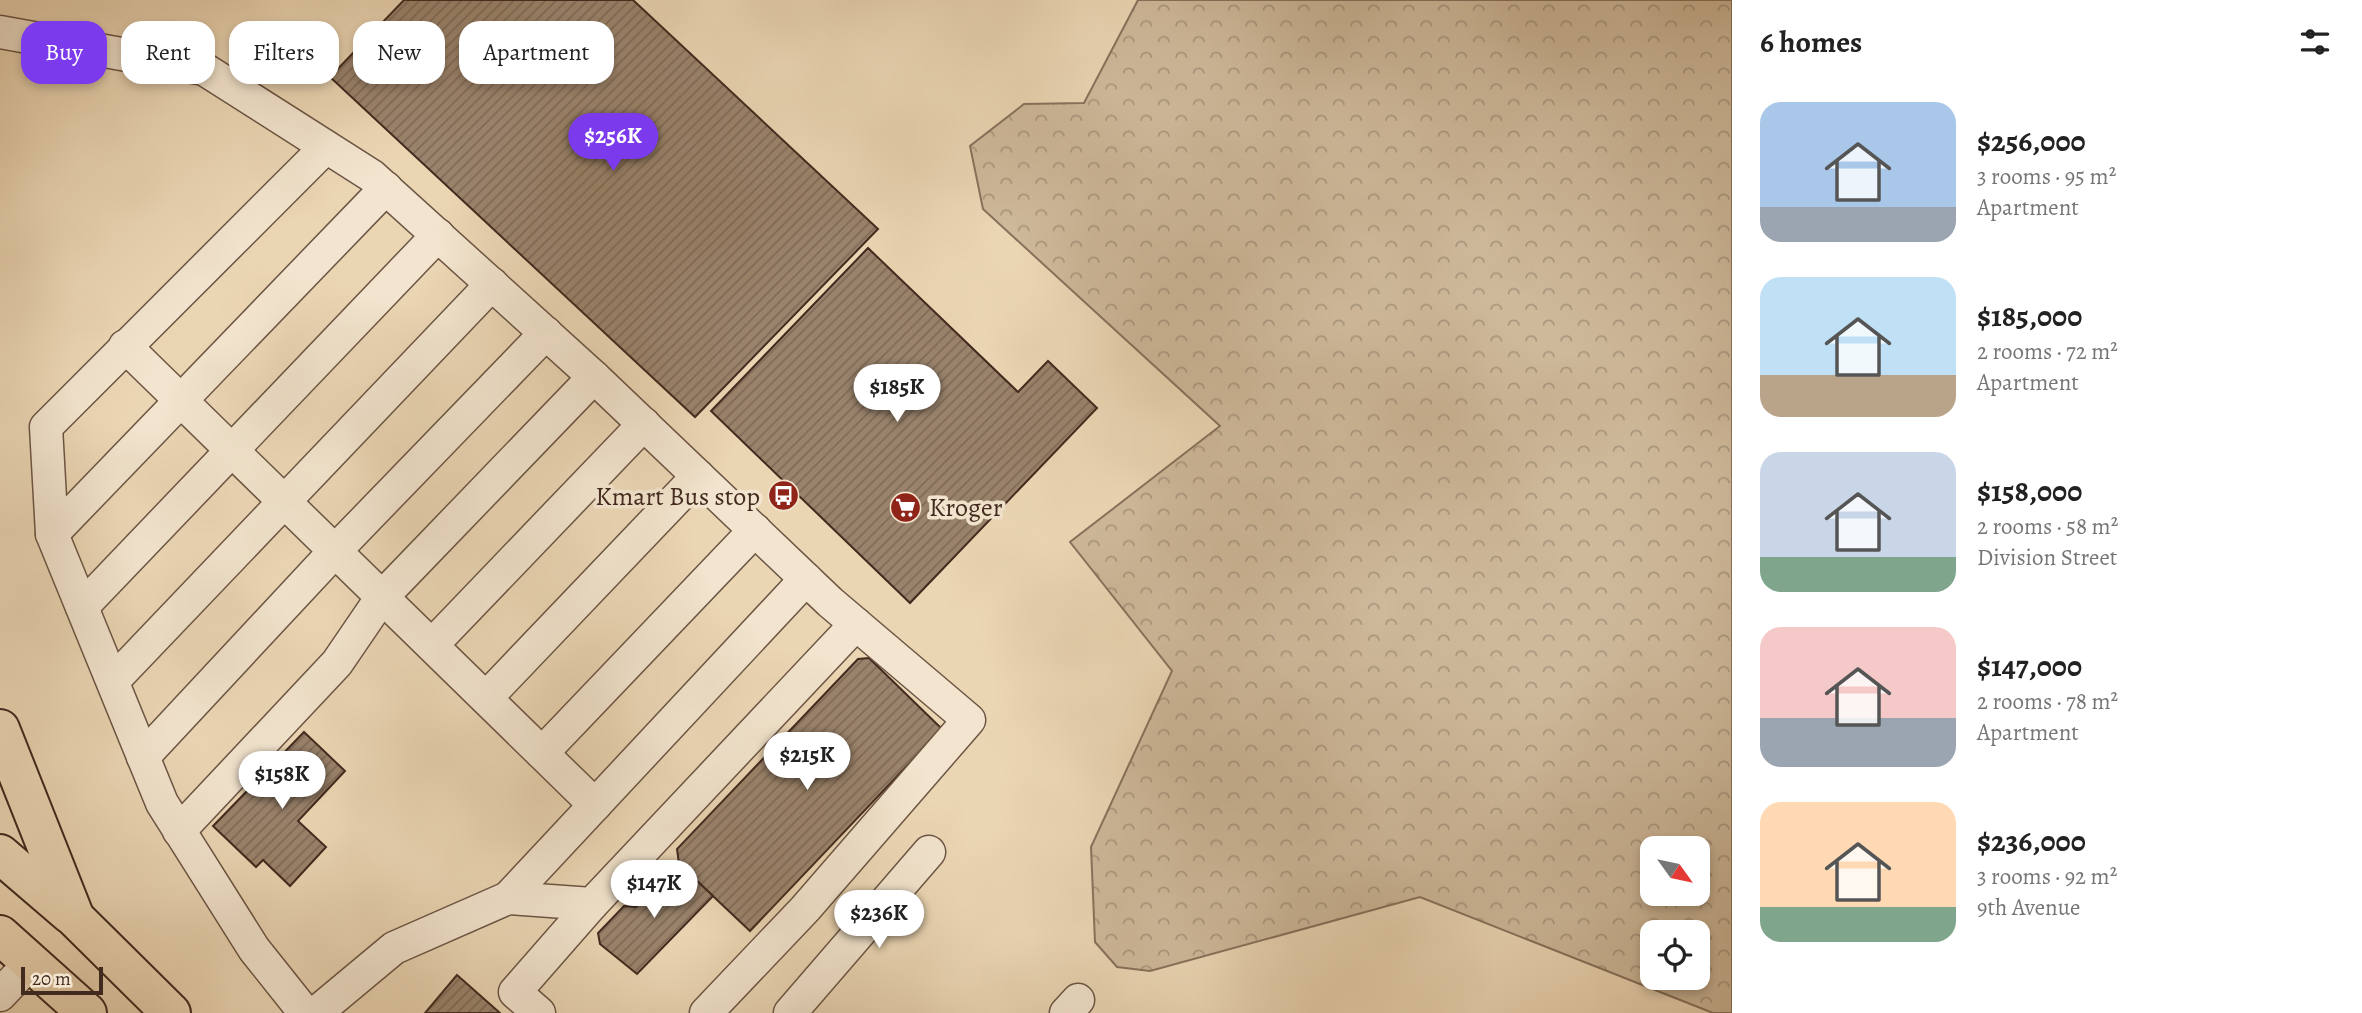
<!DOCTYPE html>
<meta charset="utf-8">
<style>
:root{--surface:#fff;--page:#f2f2f2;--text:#222;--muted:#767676;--accent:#7c3aed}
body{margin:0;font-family:Alegreya,serif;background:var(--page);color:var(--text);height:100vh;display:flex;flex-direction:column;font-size:26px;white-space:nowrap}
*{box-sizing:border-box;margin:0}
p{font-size:23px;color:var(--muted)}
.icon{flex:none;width:38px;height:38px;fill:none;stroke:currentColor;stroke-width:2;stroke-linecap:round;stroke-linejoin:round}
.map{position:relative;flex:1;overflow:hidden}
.drawer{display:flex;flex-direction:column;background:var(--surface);width:630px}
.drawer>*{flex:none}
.hud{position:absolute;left:21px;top:21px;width:665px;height:63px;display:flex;gap:14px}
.needle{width:46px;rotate:123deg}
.fabs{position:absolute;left:1640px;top:836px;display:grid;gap:14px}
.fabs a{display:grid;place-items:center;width:70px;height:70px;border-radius:14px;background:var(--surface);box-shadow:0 4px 10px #0003;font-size:35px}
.scale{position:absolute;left:21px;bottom:18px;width:82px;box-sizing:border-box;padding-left:7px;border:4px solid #422a1f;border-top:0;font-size:19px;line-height:24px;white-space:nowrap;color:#422a1f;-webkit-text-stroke:5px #f2e4ce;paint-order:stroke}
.price{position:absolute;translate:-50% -60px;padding:0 16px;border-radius:24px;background:#fff;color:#222;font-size:23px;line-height:46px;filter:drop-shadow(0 2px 4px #0008)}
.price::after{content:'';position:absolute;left:50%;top:42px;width:21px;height:16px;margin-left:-10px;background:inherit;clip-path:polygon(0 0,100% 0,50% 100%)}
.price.active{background:var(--accent);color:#fff}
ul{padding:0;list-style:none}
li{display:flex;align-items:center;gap:21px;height:175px;padding:0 28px}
li span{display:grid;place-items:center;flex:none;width:196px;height:140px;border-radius:21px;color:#555}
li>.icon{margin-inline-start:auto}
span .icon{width:84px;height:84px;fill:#fffc;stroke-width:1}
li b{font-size:30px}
h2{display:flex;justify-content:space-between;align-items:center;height:84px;padding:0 28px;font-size:30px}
.chip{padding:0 24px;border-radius:21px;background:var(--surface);box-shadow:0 4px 10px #0003;font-size:24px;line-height:63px}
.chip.active{background:var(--accent);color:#fff}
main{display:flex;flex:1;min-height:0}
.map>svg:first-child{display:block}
.forest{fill:url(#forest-crowns);stroke:#88725d;stroke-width:2;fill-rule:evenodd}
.building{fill:url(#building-hatch);stroke:#422a1f;stroke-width:2}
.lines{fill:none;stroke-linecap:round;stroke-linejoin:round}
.minor-casing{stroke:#6c5544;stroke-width:35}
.major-casing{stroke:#422a1f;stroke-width:42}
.minor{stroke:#f2e4ce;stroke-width:32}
.major{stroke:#ebd6b4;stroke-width:38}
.labels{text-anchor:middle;stroke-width:7;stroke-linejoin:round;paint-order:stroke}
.poi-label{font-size:26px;fill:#422a1f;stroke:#f2e4ce;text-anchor:end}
</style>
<main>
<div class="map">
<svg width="1732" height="1013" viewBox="0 0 1732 1013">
<defs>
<pattern id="forest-crowns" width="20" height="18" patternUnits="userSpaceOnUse" patternTransform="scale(1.75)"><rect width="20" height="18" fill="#ceb99b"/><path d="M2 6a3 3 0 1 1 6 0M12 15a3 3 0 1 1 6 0" fill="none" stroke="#a9977e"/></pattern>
<pattern id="building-hatch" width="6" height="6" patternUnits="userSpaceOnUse" patternTransform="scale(1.75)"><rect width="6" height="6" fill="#9a836c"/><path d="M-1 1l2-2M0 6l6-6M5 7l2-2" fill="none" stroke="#7f6b58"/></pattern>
</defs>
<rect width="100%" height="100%" fill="#ebd6b4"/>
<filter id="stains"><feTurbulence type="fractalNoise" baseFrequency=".00286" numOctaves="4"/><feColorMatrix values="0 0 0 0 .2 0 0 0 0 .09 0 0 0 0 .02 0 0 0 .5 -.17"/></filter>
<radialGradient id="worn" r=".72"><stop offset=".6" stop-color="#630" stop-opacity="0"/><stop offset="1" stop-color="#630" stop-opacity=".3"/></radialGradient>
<path class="forest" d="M1138,0H1732V1013H1713L1420,897L1150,971L1117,967L1095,942L1091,847L1172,671L1070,542L1220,426L983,209L970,146L1024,104L1084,103ZM1652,849H1698V894H1652ZM1652,933H1698V978H1652Z"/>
<g class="building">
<path d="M404,0H633L878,229L695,417L330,77Z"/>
<path d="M868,248L1018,392L1048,361L1097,408L910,603L711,411Z"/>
<path d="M869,658L942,729L750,931L679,864L677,849L858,659Z"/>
<path d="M304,732L345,771L298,821L326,847L290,886L263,860L256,867L213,826Z"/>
<path d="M679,864L713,896L637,974L600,944L598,933L624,906L636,907Z"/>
<path d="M457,975L500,1013H425Z"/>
</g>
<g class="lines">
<defs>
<g id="minor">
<path d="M0,32L204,69L372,176L594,377L830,602L969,720L805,909L706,1013"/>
<path d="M125,346L595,805"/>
<path d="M52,534L386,188"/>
<path d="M82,607L438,235"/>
<path d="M432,645L644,424"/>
<path d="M113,681L492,284"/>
<path d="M486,698L698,476"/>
<path d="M542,753L755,530"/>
<path d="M143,757L335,551L546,333"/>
<path d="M179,831L337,663L382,597L594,377"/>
<path d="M508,898L806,579"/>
<path d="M0,995L30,963"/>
<path d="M305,1013L254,949L162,803L52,534L46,427L326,147"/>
<path d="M316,1013L394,948L508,898L592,904L856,624"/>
<path d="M539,1013L515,992L592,904"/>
<path d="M790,1013L929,852"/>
<path d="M1066,1013L1078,1000"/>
</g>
<g id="major">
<path d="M0,729L75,918L171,1013"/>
<path d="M0,854L70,914"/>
<path d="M0,935L87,1013"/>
</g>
</defs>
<use href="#minor" class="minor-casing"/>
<use href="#major" class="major-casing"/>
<use href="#minor" class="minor"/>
<use href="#major" class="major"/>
</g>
<defs>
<symbol id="bus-disc" viewBox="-11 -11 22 22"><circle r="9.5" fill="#8f2418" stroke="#f2e4ce"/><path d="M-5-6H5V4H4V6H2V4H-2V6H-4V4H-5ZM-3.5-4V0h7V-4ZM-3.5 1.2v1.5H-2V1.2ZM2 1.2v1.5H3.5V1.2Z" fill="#fff"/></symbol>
<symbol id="supermarket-disc" viewBox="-11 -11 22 22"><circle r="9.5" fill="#8f2418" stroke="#f2e4ce"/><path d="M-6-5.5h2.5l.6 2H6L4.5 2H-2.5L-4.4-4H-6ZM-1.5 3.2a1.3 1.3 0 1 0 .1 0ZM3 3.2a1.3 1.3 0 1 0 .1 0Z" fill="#fff"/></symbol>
</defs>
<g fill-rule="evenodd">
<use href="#bus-disc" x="766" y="478" width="35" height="35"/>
<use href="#supermarket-disc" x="888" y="490" width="35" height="35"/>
</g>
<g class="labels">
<g class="poi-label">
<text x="760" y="505">Kmart Bus stop</text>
<text x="929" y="516" text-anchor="start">Kroger</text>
</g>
</g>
<rect width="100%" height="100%" filter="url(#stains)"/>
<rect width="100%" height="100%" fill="url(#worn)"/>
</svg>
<div class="fabs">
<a><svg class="needle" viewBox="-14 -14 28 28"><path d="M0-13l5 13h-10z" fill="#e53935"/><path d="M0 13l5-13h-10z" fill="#767676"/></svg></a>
<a><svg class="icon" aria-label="locate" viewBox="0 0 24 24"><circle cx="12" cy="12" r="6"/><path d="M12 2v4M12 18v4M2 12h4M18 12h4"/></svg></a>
</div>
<div class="scale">20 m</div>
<b class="price active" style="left:613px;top:173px">$256K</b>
<b class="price" style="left:897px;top:424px">$185K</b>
<b class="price" style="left:807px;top:792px">$215K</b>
<b class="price" style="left:282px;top:811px">$158K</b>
<b class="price" style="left:654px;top:920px">$147K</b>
<b class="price" style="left:879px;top:950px">$236K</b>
<div class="hud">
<a class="chip active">Buy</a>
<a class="chip">Rent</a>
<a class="chip">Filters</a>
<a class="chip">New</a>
<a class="chip">Apartment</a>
</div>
</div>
<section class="drawer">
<h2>6 homes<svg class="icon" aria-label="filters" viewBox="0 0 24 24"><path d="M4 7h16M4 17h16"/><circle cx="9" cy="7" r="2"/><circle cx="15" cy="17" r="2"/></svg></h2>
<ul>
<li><span style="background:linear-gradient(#a9c7e8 75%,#9aa5b1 0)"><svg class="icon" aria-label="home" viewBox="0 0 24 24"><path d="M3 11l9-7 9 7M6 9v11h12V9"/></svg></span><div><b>$256,000</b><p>3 rooms · 95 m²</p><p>Apartment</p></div></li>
<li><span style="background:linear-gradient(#bfe0f5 70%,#b9a48a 0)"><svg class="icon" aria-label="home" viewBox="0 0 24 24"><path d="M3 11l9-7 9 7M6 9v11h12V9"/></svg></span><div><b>$185,000</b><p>2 rooms · 72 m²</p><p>Apartment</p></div></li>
<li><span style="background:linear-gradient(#c9d6e8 75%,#7fa58c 0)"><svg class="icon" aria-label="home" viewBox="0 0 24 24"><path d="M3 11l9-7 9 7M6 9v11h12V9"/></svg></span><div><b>$158,000</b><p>2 rooms · 58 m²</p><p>Division Street</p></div></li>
<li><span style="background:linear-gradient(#f6c9c9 65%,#9aa5b1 0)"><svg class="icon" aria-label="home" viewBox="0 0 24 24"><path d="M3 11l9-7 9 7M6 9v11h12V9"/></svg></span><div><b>$147,000</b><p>2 rooms · 78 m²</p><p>Apartment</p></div></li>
<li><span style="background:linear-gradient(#ffd9b3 75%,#7fa58c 0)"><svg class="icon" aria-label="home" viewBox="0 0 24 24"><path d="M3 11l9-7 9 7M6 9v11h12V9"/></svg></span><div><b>$236,000</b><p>3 rooms · 92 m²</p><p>9th Avenue</p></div></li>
</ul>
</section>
</main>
